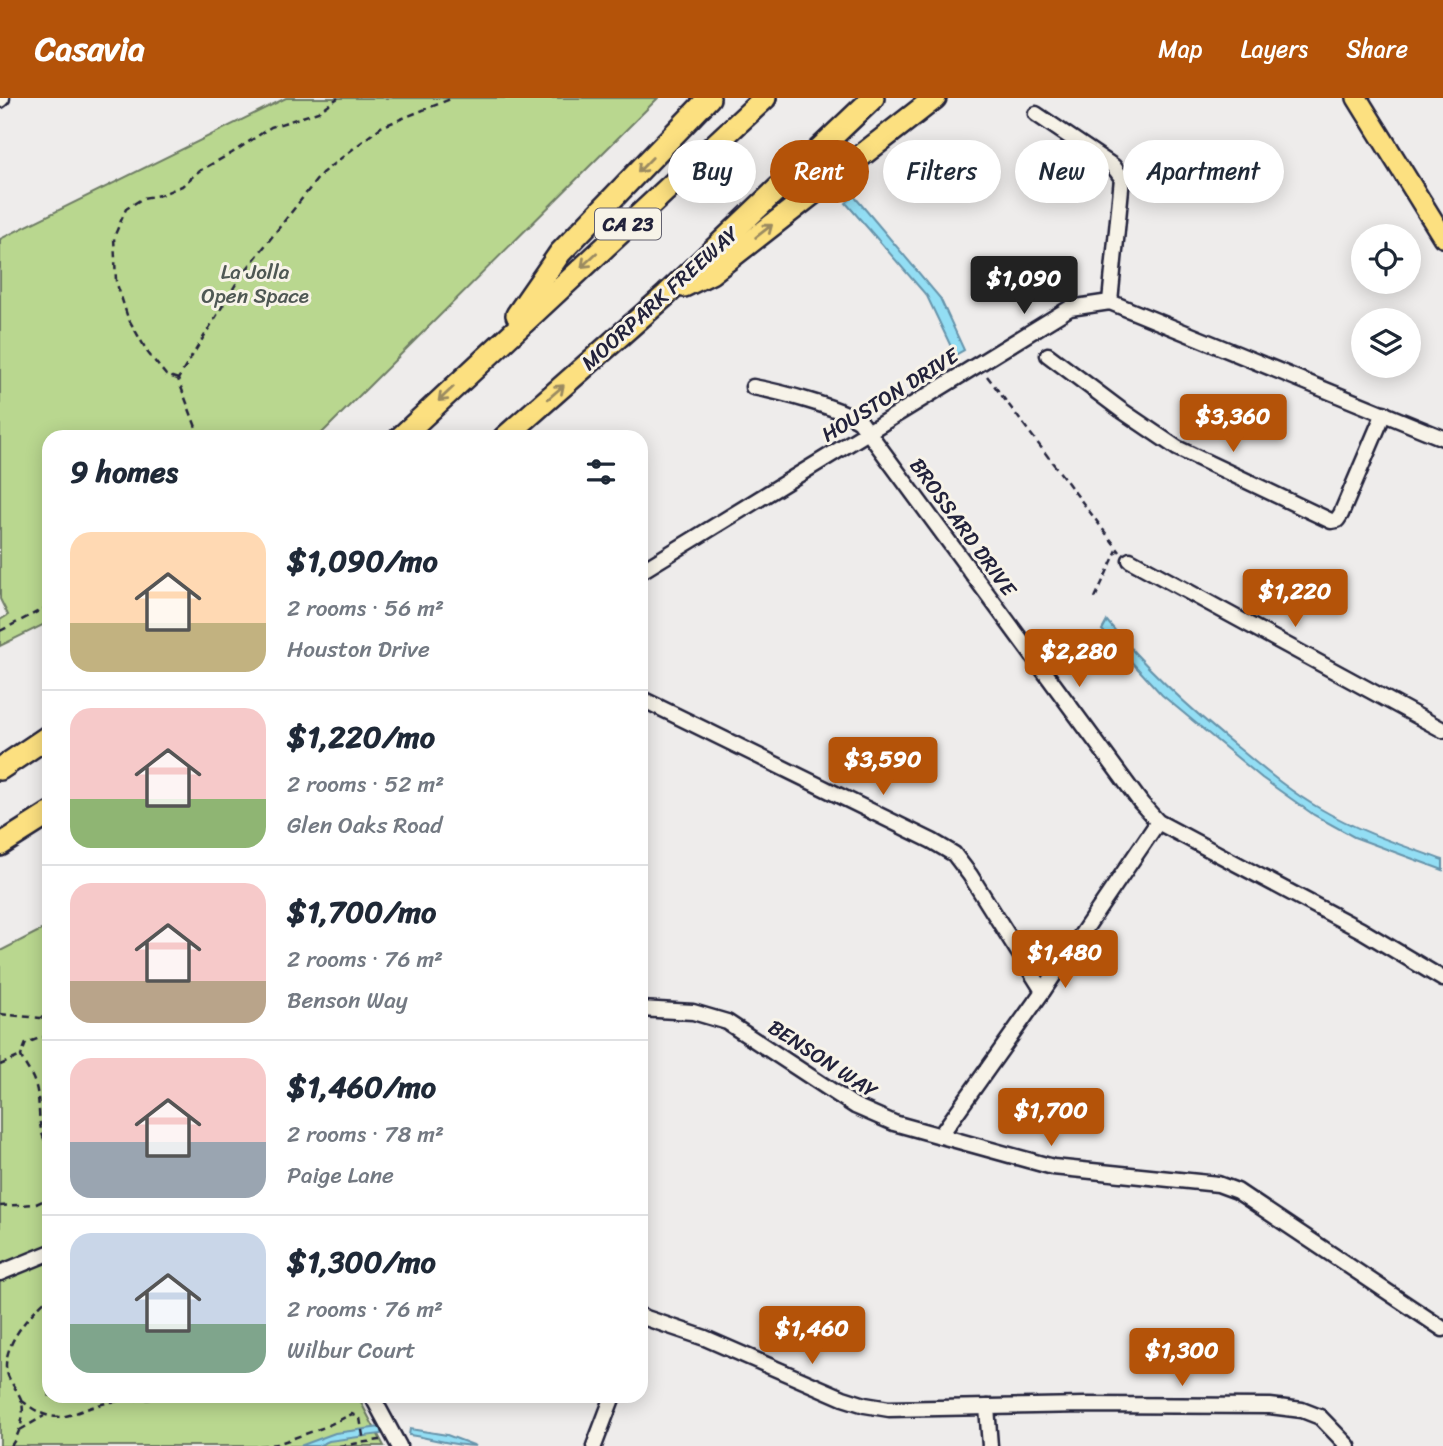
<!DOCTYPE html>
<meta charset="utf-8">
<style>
:root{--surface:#fff;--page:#f6f6f7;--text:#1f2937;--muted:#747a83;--line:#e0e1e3;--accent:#b45309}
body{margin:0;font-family:Sriracha,sans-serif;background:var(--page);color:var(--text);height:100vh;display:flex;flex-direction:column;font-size:26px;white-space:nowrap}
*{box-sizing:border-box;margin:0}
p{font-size:23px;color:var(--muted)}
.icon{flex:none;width:38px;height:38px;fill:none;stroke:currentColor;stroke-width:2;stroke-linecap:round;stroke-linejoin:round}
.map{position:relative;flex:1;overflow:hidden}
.panel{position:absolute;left:42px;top:332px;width:606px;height:973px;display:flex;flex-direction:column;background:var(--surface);border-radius:21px;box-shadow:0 4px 18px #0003}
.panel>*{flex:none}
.hud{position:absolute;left:668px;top:42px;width:665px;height:63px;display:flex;gap:14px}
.tools{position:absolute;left:1351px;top:126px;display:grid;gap:14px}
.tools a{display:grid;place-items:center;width:70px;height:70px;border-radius:50%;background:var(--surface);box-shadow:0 4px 18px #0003;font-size:35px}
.price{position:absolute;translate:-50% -60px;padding:0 16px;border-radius:7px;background:var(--accent);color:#fff;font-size:23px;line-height:46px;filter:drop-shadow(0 2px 4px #0008)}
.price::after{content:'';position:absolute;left:50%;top:42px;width:21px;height:16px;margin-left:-10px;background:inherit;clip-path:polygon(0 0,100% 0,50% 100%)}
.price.on{background:#222;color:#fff}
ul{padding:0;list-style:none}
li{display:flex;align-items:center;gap:21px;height:175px;padding:0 28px}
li+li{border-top:2px solid var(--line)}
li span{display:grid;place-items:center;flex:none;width:196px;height:140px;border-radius:21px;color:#555}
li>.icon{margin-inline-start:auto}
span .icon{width:84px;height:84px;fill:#fffc;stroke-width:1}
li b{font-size:30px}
h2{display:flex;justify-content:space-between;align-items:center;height:84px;padding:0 28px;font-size:30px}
.pill{padding:0 24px;border-radius:32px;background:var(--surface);box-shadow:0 4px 18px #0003;font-size:24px;line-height:63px}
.pill.on{background:var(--accent);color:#fff}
header{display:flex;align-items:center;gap:42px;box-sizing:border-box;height:98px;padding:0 35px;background:var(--accent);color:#fff}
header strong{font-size:33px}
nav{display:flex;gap:38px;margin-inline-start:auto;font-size:24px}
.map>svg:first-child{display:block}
.green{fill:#b9d78f;stroke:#6e7c65;stroke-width:2}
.water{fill:#93def4;stroke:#6693aa;stroke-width:2}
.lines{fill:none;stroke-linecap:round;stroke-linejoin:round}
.minor-casing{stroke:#22223b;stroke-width:19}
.major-casing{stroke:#22223b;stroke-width:24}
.highway-casing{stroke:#22223b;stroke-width:26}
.path{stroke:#22223b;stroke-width:2.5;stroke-dasharray:7 5;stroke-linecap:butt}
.minor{stroke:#f7f3e8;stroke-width:14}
.major{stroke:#fce080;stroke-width:19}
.highway{stroke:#fce080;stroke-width:21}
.oneway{stroke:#9a8a61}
.labels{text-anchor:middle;stroke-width:6;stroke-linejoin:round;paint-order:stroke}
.shield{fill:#f7f3e8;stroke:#62616f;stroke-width:2}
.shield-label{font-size:19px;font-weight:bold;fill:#22223b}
.park-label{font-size:21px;fill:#4f5854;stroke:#f7f3e8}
.street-label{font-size:21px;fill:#22223b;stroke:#f7f3e8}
</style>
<header>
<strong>Casavia</strong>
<nav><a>Map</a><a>Layers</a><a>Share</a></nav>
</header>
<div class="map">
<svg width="1443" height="1348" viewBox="0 0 1443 1348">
<rect width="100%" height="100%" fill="#eeeceb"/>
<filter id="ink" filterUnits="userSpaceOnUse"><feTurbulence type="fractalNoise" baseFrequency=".0143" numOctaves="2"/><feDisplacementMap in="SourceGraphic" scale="14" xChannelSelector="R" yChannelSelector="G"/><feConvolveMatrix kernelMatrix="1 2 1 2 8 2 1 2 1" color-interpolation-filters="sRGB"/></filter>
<g filter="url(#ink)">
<g class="green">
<path d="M286,0H658L318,339L49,340V524L0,548V522L8,517L0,501V141Z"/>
<path d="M49,828V1298L358,1299L384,1348H0V853Z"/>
</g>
<g class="water">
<path d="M854,98L940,200L964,252L955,257L927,198L846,105Z"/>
<path d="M1107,523C1147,572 1192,613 1242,653C1266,673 1292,695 1319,710C1358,733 1401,747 1443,762V772L1354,739L1314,717L1262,680L1162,597L1102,532Z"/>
<path d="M381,1329V1336L329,1343L318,1348H300L335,1335Z"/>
<path d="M410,1331L447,1337L476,1348C453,1348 432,1340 409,1337Z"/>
</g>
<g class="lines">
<defs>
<g id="minor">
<path d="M0,2L2,0"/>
<path d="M1036,16L1113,68L1122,80L1110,204"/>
<path d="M1048,257L1121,312L1177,350L1331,423L1337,422L1341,416L1384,315"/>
<path d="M753,289C780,294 838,309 860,323L1141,705L1158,724L1361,832L1443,881"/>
<path d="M1130,462L1443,632"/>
<path d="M640,474L1070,210L1110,204L1443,340"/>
<path d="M640,600L932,743L954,756L970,777L1043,893"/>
<path d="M640,911L693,914L727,924L855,1008L894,1025L1053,1069L1218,1086L1237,1093L1443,1231"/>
<path d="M940,1038L1043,893L1158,724"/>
<path d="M0,1175L49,1155"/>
<path d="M640,1218L705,1240L843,1300L865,1307L889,1311L1084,1307L1270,1308L1302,1312L1320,1319L1348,1348"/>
<path d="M372,1298L399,1348"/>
<path d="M987,1309L990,1348"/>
<path d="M594,1348L613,1298"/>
</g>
<path id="major" d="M1357,0L1443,139"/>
<g id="highway">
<path d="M684,188L711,175L935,0"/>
<path d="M517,217L560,155L709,0"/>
<path d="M400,340L765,0"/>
<path d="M504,340L666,197L873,0"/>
<path d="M0,671L49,638"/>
<path d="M0,747L49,716"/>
</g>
</defs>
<use href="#minor" class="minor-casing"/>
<use href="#major" class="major-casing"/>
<use href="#highway" class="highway-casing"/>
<g class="path">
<path d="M987,278L1120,454"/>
<path d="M178,281L166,277L148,255L128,220L116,183L114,139L126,111L143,100L160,97L182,88L199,73L232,55L271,29L318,14L338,0"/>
<path d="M200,340L178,281L239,181L322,75L381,29L453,0"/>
<path d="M1095,500L1117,452"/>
<path d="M0,533L49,508"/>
<path d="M0,916L40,920L49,917"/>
<path d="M45,919L48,937"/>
<path d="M49,937L26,945L21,958C24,967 31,974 34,983C43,1004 34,1030 49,1049"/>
<path d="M0,967L21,958"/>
<path d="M0,1108L36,1106L49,1100"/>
<path d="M21,1302C61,1334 69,1312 111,1304C129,1301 147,1303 165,1298"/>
<path d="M20,1332L44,1318"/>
<path d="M11,1348C20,1335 26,1317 21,1301C16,1289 6,1281 6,1267C7,1241 31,1215 49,1199"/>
<path d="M259,1348L277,1346L325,1329L352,1316L360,1320L364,1344"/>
<path d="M339,1348L380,1342"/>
</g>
<use href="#minor" class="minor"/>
<use href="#major" class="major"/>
<use href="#highway" class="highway"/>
</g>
<defs><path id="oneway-shaft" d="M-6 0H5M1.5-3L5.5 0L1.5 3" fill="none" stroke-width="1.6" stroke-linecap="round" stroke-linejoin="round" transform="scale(1.75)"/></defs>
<g class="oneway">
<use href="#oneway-shaft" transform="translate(645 67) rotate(134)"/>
<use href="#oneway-shaft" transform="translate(764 133) rotate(-38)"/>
<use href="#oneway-shaft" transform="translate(589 162) rotate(137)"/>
<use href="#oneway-shaft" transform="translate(556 294) rotate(-41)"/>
<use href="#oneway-shaft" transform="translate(446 296) rotate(136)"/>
</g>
</g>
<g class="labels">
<rect class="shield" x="595" y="110.5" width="66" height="31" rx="5"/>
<g class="shield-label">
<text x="628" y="133">CA 23</text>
</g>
<g class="park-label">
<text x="255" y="181">La Jolla<tspan x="255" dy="24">Open Space</tspan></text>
</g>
<g class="street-label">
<text transform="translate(660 200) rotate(-42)" y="7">MOORPARK FREEWAY</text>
<text transform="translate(890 297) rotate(-32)" y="7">HOUSTON DRIVE</text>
<text transform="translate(963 429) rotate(54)" y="7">BROSSARD DRIVE</text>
<text transform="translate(823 961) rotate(33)" y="7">BENSON WAY</text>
</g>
</g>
</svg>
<div class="tools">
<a><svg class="icon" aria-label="locate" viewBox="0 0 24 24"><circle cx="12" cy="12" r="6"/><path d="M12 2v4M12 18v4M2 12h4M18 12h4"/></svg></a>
<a><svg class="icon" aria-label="layers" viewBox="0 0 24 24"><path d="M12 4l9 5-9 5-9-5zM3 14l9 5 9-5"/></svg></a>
</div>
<b class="price on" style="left:1024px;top:218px">$1,090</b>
<b class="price" style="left:1233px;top:356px">$3,360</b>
<b class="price" style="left:1295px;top:531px">$1,220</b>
<b class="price" style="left:1079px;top:591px">$2,280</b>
<b class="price" style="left:883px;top:699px">$3,590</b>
<b class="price" style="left:1065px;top:892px">$1,480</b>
<b class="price" style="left:1051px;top:1050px">$1,700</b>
<b class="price" style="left:812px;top:1268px">$1,460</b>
<b class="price" style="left:1182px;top:1290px">$1,300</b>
<div class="hud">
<a class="pill">Buy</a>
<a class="pill on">Rent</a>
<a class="pill">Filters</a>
<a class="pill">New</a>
<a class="pill">Apartment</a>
</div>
<section class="panel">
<h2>9 homes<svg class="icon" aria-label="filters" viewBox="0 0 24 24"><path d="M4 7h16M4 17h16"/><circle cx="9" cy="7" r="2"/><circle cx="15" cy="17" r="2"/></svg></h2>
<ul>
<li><span style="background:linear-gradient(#ffd9b3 65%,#c2b280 0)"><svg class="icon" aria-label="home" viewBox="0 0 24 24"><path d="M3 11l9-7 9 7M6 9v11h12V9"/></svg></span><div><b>$1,090/mo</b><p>2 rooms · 56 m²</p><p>Houston Drive</p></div></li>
<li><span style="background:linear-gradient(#f6c9c9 65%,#8fb573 0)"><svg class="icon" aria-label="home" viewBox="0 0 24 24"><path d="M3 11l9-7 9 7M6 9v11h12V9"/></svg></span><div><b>$1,220/mo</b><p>2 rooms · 52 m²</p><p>Glen Oaks Road</p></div></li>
<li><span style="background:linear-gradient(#f6c9c9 70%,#b9a48a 0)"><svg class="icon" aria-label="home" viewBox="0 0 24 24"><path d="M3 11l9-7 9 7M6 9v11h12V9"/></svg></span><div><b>$1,700/mo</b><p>2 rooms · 76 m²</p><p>Benson Way</p></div></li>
<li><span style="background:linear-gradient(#f6c9c9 60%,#9aa5b1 0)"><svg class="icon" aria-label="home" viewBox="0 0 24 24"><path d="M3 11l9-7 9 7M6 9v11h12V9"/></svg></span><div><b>$1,460/mo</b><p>2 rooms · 78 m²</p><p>Paige Lane</p></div></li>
<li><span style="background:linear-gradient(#c9d6e8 65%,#7fa58c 0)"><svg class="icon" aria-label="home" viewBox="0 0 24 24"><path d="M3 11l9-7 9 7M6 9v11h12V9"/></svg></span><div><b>$1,300/mo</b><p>2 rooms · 76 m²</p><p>Wilbur Court</p></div></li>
</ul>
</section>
</div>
